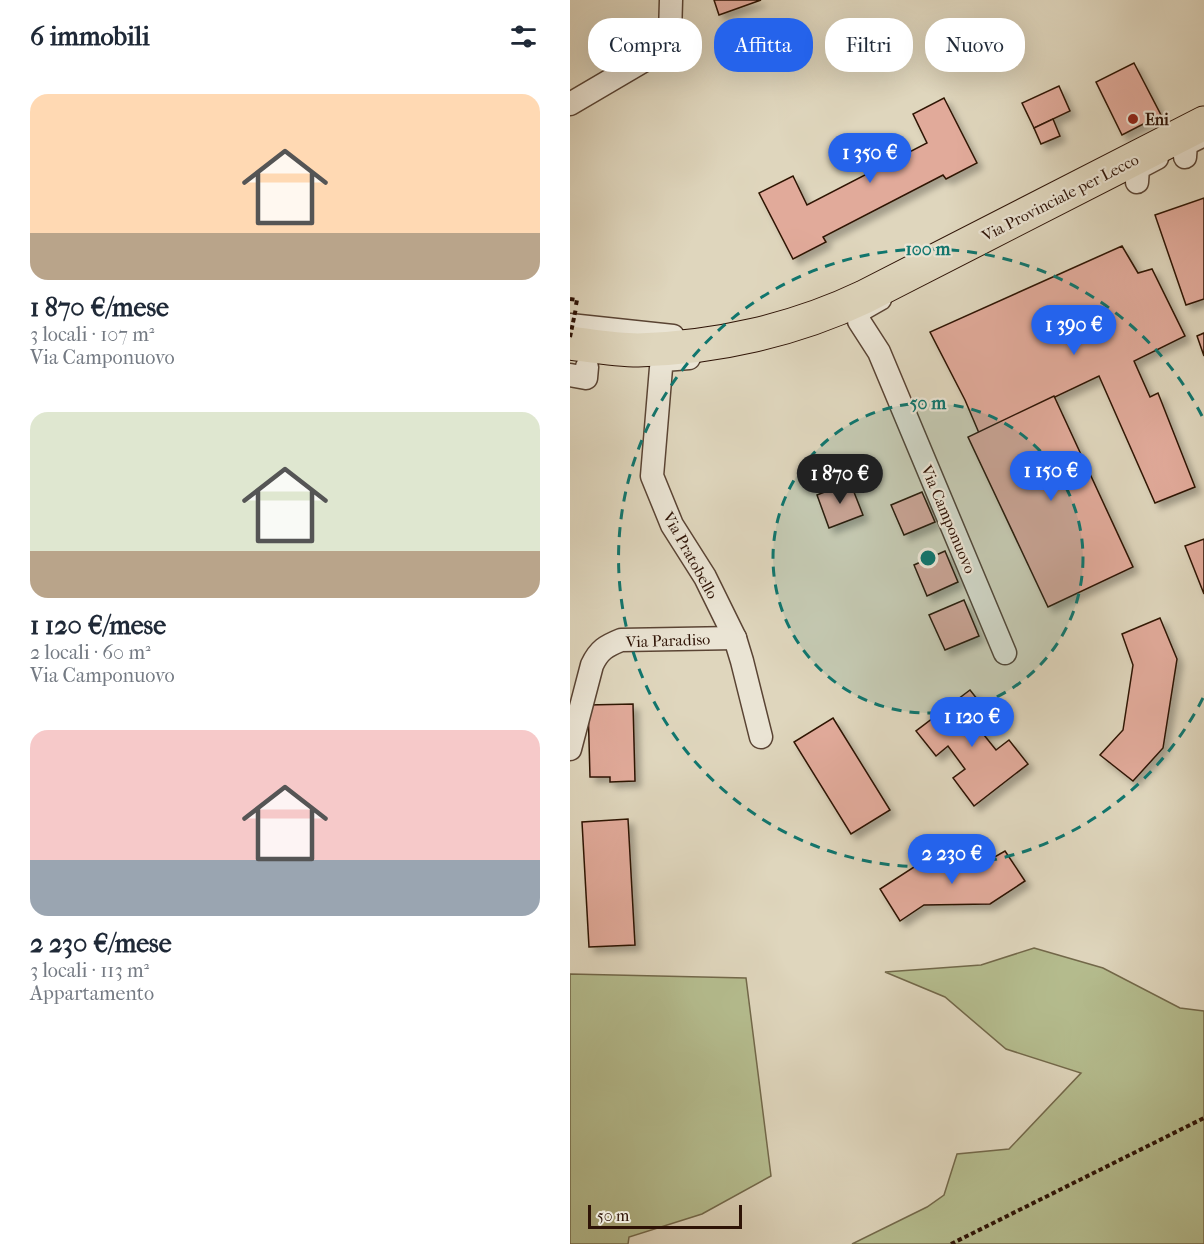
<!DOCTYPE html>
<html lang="it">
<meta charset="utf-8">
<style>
:root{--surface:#fff;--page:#f6f6f7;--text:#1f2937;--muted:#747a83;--accent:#2563eb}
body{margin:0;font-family:"IM FELL French Canon",serif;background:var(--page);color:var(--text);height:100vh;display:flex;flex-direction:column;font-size:22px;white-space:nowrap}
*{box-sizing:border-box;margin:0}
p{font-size:20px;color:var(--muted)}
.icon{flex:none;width:33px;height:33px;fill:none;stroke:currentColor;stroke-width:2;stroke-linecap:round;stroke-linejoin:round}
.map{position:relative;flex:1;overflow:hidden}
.sheet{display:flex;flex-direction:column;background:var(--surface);width:570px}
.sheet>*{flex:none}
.guide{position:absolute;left:18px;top:18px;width:525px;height:54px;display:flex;gap:12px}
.scale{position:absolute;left:18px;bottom:15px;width:154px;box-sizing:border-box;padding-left:6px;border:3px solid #2e1306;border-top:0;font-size:16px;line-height:21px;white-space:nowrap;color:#2e1306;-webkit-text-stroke:4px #eae4d4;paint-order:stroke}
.price{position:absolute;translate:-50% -51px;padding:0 14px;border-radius:21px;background:var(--accent);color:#fff;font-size:20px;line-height:39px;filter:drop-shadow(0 2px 3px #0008)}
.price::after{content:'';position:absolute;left:50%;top:36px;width:18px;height:14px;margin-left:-9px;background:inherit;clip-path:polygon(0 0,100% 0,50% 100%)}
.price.selected{background:#222;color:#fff}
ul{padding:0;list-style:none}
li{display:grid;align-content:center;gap:12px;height:318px;padding:0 30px}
li span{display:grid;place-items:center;height:186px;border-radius:18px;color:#555}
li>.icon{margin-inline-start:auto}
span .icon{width:108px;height:108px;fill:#fffc;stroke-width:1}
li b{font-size:26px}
h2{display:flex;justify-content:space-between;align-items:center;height:72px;padding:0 30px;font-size:26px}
.tag{padding:0 21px;border-radius:24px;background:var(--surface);box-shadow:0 6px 24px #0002;font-size:21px;line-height:54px}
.tag.selected{background:var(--accent);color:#fff}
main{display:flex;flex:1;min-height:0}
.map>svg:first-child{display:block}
.green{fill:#b5bd8f;stroke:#72684a;stroke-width:1.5}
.building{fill:#e1aa9a;stroke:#2e1306;stroke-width:1.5;filter:url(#shadow)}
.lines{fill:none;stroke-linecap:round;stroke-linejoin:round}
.street-casing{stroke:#5a4434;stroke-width:25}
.primary-casing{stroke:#2e1306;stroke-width:35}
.path{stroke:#2e1306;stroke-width:4;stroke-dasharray:4.5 3;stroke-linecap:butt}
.street{stroke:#eae4d4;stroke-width:22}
.primary{stroke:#dfd6bd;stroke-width:33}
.path-bridge{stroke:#2e1306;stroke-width:4;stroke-dasharray:4.5 3;stroke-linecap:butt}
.ring{fill:none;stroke:#0f766e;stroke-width:3;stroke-dasharray:10 8}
.poi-dot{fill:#8f2418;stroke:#eae4d4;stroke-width:2}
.labels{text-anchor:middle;stroke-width:4.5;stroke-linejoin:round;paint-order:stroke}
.poi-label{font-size:16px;font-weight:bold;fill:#2e1306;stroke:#eae4d4;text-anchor:start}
.street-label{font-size:16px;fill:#2e1306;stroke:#eae4d4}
.centre{fill:#0f766e;stroke:#eae4d4;stroke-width:3}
.ring-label{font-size:18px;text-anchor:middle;font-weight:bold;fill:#0f766e;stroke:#eae4d4;stroke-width:4.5;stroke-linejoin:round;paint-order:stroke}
</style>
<main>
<section class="sheet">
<h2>6 immobili<svg class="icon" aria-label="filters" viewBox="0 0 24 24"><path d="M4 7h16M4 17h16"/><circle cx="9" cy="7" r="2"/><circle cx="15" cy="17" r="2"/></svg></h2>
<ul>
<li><span style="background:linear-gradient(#ffd9b3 75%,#b9a48a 0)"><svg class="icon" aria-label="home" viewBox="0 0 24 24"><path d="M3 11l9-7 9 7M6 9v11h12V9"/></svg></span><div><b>1 870 €/mese</b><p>3 locali · 107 m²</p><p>Via Camponuovo</p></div></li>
<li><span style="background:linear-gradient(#dfe7d0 75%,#b9a48a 0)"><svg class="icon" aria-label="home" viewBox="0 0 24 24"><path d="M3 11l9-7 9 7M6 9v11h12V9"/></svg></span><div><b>1 120 €/mese</b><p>2 locali · 60 m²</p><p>Via Camponuovo</p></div></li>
<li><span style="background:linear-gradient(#f6c9c9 70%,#9aa5b1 0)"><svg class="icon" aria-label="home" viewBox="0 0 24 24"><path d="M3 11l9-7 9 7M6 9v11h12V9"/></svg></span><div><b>2 230 €/mese</b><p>3 locali · 113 m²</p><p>Appartamento</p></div></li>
</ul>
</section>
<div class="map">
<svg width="634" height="1244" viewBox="0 0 634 1244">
<defs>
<filter id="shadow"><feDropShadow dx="5.5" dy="5.5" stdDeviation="3" flood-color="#0004"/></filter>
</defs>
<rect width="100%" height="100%" fill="#dfd6bd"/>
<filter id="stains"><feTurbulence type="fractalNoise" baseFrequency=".00333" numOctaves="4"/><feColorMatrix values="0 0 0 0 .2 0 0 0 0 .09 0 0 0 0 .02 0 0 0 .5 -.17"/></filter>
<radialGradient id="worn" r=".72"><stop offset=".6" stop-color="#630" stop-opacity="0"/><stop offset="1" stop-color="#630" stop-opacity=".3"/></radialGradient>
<g class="green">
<path d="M464,948L533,968L610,1008L634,1011V1244H282L357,1207L374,1195L387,1154L439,1149L511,1073L436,1049L375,997L315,972L411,965Z"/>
<path d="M0,974L176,978L201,1176L132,1214L59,1237L58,1244H0Z"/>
</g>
<g class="building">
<path d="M144,0H191L149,15Z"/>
<path d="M564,63L591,115L552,135L526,82Z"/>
<path d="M489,86L500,111L464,128L452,103Z"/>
<path d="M374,98L407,163L376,179L373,175L253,237L256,242L223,259L189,193L223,176L237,205L357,143L343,114Z"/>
<path d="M483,119L490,136L471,144L464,128Z"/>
<path d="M634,198V299L616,305L585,215Z"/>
<path d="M552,246L568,273L582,269L615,336L564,361L580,397L588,393L625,487L585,503L529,376L409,433L395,400L360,332Z"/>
<path d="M634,333V356L627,336Z"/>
<path d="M484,396L563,567L478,607L398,437Z"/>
<path d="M280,482L293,515L259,528L247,495Z"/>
<path d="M352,492L365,522L334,535L321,505Z"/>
<path d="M634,539V594L615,546Z"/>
<path d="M375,551L388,582L357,596L344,565Z"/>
<path d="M394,600L409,636L375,650L359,615Z"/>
<path d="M590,618L607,659L593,748L563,781L530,755L553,730L563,665L552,634Z"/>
<path d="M400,690L419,714L406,725L426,750L439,740L458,764L404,806L383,778L395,769L378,746L366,756L346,731Z"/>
<path d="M63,704L65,781L40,782V777H20L18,705Z"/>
<path d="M263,718L320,810L281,834L224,742Z"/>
<path d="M58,819L65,945L19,947L12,822Z"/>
<path d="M435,851L455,881L420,904L354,905L330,921L310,889L344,867L409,866Z"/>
</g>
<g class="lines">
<defs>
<g id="street">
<path d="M0,104L92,50L100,35L101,0"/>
<path d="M615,157L616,144L634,135"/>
<path d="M567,182L568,168L587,158"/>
<path d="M310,299L289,311V321L309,352L435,653"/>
<path d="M0,325L103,336"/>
<path d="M119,358L94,360L91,368L82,476L102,525L135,577L165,638L172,661L191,737"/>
<path d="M0,375L16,378L17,367"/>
<path d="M0,749L22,665C29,650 36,646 51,640L165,638"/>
</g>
<path id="primary" d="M0,343C23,346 46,350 68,350C145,348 225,330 294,297L634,123"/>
</defs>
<use href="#street" class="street-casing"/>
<use href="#primary" class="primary-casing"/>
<g class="path">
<path d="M0,299L7,300L6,305"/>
<path d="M381,1244L634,1118"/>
</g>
<use href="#street" class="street"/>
<use href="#primary" class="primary"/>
<path class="path-bridge" d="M0,337L6,308"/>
</g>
<circle cx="358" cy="558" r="155" fill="#0f766e" fill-opacity=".12"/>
<g class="ring">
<circle cx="358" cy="558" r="155"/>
<path d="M633 698A309 309 0 1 1 633 418"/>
</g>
<circle class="poi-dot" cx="563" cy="119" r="6"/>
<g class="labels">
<g class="poi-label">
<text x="575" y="125">Eni</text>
</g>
<g class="street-label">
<text transform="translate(490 197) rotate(-27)" y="6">Via Provinciale per Lecco</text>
<text transform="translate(379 519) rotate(67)" y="6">Via Camponuovo</text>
<text transform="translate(121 555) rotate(61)" y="6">Via Pratobello</text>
<text transform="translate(98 640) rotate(-2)" y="6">Via Paradiso</text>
</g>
</g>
<circle cx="358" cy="558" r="9" class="centre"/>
<g class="ring-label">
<text x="358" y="255">100 m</text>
<text x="358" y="409">50 m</text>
</g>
<rect width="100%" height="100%" filter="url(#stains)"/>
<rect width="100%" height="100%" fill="url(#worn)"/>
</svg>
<div class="scale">50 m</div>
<b class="price" style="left:300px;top:184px">1 350 €</b>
<b class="price" style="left:504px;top:356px">1 390 €</b>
<b class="price" style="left:481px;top:502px">1 150 €</b>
<b class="price selected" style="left:270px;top:505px">1 870 €</b>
<b class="price" style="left:402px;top:748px">1 120 €</b>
<b class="price" style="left:382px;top:885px">2 230 €</b>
<div class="guide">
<a class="tag">Compra</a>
<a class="tag selected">Affitta</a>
<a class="tag">Filtri</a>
<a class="tag">Nuovo</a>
</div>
</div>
</main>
